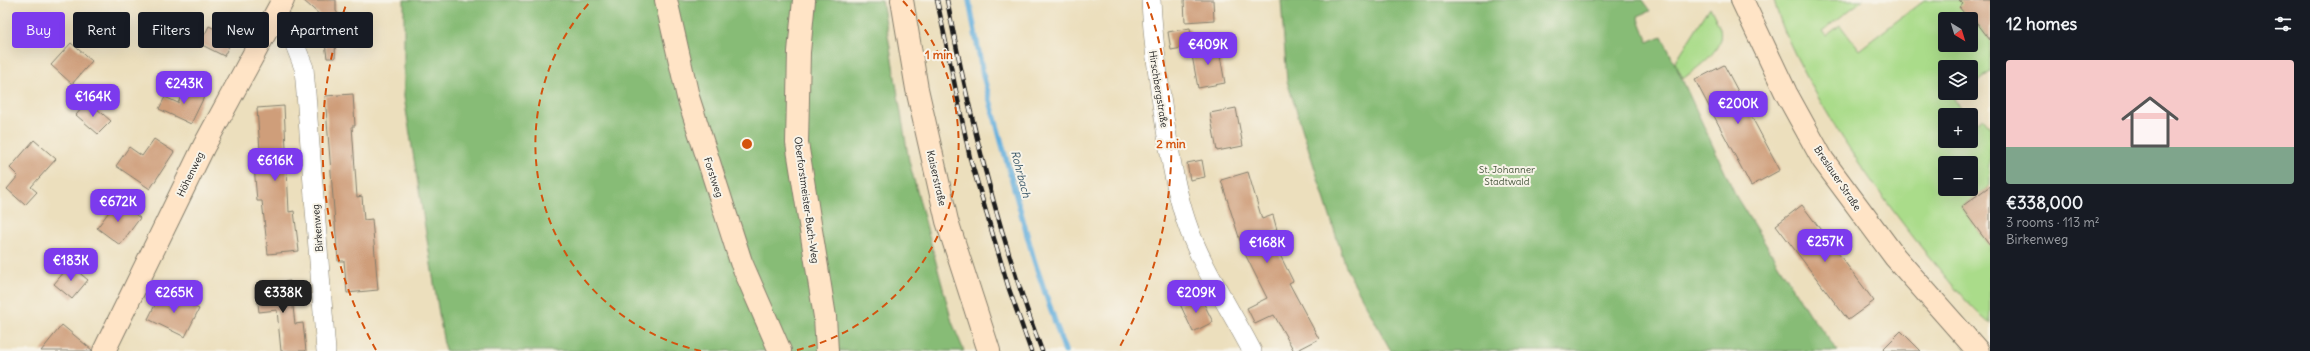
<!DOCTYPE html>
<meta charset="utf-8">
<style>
:root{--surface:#171b24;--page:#242831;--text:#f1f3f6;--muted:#9ea1a6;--line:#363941;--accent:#7c3aed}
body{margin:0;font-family:Delius,sans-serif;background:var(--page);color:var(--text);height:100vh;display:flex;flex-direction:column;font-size:15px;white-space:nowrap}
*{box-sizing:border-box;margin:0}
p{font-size:13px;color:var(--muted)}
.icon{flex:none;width:22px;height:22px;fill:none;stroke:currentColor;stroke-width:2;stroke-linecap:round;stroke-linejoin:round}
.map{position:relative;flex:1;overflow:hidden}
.side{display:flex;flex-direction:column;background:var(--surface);width:320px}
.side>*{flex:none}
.banner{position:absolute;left:12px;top:12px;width:380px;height:36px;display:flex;gap:8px}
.needle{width:26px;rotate:142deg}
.fabs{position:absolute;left:1938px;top:12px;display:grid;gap:8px}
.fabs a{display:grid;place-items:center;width:40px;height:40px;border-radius:4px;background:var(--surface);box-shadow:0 4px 16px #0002;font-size:20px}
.price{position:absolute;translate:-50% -34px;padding:0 9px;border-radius:8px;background:var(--accent);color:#fff;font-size:13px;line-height:26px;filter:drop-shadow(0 1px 2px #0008)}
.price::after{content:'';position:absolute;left:50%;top:24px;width:12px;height:9px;margin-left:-6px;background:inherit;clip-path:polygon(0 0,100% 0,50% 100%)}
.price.active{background:#222;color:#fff}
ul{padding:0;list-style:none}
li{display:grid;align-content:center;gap:8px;height:212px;padding:0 16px}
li+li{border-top:1px solid var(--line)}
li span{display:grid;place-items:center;height:124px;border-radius:4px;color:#555}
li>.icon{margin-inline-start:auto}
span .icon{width:72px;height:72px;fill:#fffc;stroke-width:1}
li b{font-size:17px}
h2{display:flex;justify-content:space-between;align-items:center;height:48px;padding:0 16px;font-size:17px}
.chip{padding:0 14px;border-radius:4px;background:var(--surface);box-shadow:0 4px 16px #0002;font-size:14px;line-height:36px}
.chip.active{background:var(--accent);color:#fff}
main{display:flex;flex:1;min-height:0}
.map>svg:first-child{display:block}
.green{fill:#aadc8a;stroke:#637c53;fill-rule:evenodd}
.forest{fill:#87bc76;stroke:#526c49}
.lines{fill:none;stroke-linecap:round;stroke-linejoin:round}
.stream{stroke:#64afdd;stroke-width:5.5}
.building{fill:#cf9e7a}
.street-casing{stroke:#847e6c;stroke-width:20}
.secondary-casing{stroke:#847e6c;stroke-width:24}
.street{stroke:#fff;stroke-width:19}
.secondary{stroke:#ffe4c6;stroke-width:22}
.rail-casing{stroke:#1c1c1c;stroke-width:4.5}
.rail{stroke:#f7f3e8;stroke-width:3;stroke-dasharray:9;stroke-linecap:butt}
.ring{fill:none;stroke:#d4530e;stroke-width:2;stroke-dasharray:7 5}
.labels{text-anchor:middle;stroke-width:4;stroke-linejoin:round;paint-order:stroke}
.street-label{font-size:10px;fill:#1c1c1c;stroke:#f7f3e8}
.park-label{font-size:10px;fill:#47563d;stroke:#f7f3e8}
.water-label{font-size:11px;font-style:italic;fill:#395769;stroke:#f7f3e8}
.centre{fill:#d4530e;stroke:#f7f3e8;stroke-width:2}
.ring-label{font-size:12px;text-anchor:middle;font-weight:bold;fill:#d4530e;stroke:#f7f3e8;stroke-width:4;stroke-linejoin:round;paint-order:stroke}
</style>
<main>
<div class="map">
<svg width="1990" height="351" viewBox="0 0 1990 351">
<rect width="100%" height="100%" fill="#f7f3e8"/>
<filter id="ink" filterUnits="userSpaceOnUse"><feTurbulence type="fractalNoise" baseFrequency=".025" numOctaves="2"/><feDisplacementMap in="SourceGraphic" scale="8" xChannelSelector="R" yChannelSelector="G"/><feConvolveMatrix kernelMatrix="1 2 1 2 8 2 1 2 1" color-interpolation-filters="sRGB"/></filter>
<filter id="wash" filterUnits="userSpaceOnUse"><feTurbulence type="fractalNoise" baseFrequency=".012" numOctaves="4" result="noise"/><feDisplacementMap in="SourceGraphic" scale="16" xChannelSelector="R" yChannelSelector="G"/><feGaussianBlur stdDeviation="0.9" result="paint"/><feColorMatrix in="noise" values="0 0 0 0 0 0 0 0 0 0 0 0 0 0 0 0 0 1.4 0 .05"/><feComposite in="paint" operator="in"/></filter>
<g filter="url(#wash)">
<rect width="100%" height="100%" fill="#ecdfbd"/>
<g class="green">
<path d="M1774,0H1863L1822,31L1826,36L1840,25L1859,50L1924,0H1968V18L1971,15L1990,40V72L1971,87V67H1945V93H1962L1954,99L1966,115H1945V141H1971V121L1974,125L1983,118L1990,127V186L1961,207L1990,246V324C1964,302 1943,273 1921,247C1879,194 1841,140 1809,81C1795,55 1781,28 1774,0ZM1945,19H1971V45H1945ZM1945,163H1971V189H1945Z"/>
<path d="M1710,7C1713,14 1718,22 1720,29C1725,51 1697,67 1683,79L1675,62Z"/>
</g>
<g class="forest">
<path d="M404,0H882L909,161L952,322L964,351H445L404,97Z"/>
<path d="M1281,0H1642L1650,11L1638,16L1648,42L1662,36L1737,198L1809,314L1838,351H1391L1347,270L1287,81Z"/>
</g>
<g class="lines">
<path class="stream" d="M969,0L983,75L1034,260L1065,351"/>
</g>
<g id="blocks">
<g class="building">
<path d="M303,0H336V11L338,14H359L361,29L336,30L335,58H327L324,36H320L322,26L321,16Z"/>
<path d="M1184,0H1213L1214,20L1185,22Z"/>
<path d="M1959,0H1990V40L1971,15L1968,18L1959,7L1963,4Z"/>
<path d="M209,26L233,38L224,56L200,44Z"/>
<path d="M1190,28L1193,46L1171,50L1168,32Z"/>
<path d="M71,43L92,61L72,84L51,65Z"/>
<path d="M1218,45L1225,83L1198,88L1191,50Z"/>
<path d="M1724,65L1780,170L1751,186L1695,80Z"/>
<path d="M186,86L205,95L191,124L159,109L165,97L178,103Z"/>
<path d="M353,94L355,126H352L357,197L362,196L364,220L372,219L378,290L347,293L344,261H338L325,96Z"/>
<path d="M88,101L111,121L98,134L76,115Z"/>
<path d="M284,106L289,212L294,211L299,251L268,254L262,201H257L254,166L261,165L257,108Z"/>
<path d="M1236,108L1243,146L1217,151L1210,113Z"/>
<path d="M154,139L174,152L150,189L116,166L129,147L142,156Z"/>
<path d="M34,140L56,159L31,187L37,192L25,205L7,189L18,176L10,168Z"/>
<path d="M1202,160L1205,177L1190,180L1187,163Z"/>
<path d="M1248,172L1262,219L1273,215L1277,230L1269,233L1293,281L1289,283L1319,339L1296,351H1294L1274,315L1255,324L1247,308L1267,298L1243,250L1221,180Z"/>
<path d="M1990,186V246L1961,207Z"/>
<path d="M117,201L140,218L120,245L97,228Z"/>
<path d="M1802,205L1874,301L1848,320L1776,225Z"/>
<path d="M70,265L88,280L72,299L54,284Z"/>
<path d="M290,281L295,324L303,323L306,351H281L277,310L259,312L256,286Z"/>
<path d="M162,291L199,309L185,337L148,319Z"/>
<path d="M1196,296L1200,303L1203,302L1213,322L1193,332L1180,304Z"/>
<path d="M62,325L92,350V351H41Z"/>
<path d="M1901,331L1921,351H1881Z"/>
</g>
</g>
</g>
<g filter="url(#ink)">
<use href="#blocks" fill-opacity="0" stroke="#847e6c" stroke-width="1"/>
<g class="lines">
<defs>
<g id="street">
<path d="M1151,0C1153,44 1159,86 1166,130C1171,161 1176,191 1186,221C1201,267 1230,308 1252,351"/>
<path d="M272,21L290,32L304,68L326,351"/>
</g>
<g id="secondary">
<path d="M666,0L688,97L741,262L780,351"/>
<path d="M804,0L799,52L797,143L825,317L827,351"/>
<path d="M902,0L917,89L947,221L989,351"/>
<path d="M1742,0L1786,93L1823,160L1895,257L1978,351"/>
<path d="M104,351L204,146L283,0"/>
</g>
</defs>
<use href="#street" class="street-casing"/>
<use href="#secondary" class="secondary-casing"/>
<use href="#street" class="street"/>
<use href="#secondary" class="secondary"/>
<defs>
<g id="rail">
<path d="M937,0L970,158L1009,289L1031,351"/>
<path d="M947,0C970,120 999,237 1042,351"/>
</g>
</defs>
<use href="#rail" class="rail-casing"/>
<use href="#rail" class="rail"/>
</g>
</g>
<g class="ring">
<path d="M701 351A212 212 0 0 1 591 1M903 1A212 212 0 0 1 793 351"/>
<path d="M376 350A424 424 0 0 1 347 2M1147 2A424 424 0 0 1 1118 350"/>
</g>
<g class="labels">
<g class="street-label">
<text transform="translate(1159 89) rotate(81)" y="4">Hirschbergstraße</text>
<text transform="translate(190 174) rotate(-64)" y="4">Höhenweg</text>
<text transform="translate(714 177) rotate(72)" y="4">Forstweg</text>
<text transform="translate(937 178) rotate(77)" y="4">Kaiserstraße</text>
<text transform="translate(1838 178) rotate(56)" y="4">Breslauer Straße</text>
<text transform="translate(807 200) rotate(82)" y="4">Oberforstmeister-Buch-Weg</text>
<text transform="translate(317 228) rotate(-95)" y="4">Birkenweg</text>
</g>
<g class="park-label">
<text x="1507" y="173">St. Johanner<tspan x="1507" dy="12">Stadtwald</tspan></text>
</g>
<g class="water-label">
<text transform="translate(1021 174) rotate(75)" y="4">Rohrbach</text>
</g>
</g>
<circle cx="747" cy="144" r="6" class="centre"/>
<g class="ring-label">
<text x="939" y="59">1 min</text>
<text x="1171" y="148">2 min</text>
</g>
</svg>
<div class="fabs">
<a><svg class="needle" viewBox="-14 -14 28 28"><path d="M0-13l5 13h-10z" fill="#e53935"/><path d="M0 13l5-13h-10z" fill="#9ea1a6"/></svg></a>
<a><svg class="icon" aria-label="layers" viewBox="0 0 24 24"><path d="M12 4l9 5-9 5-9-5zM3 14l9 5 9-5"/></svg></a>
<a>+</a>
<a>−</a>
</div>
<b class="price" style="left:1208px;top:66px">€409K</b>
<b class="price" style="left:184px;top:105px">€243K</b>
<b class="price" style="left:93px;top:118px">€164K</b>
<b class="price" style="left:1738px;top:125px">€200K</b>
<b class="price" style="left:275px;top:182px">€616K</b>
<b class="price" style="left:118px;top:223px">€672K</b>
<b class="price" style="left:1825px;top:263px">€257K</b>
<b class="price" style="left:1267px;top:264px">€168K</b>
<b class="price" style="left:71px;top:282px">€183K</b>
<b class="price" style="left:174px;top:314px">€265K</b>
<b class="price active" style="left:283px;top:314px">€338K</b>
<b class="price" style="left:1196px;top:314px">€209K</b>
<div class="banner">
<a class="chip active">Buy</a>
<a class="chip">Rent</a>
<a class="chip">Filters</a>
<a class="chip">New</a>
<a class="chip">Apartment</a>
</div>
</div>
<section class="side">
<h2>12 homes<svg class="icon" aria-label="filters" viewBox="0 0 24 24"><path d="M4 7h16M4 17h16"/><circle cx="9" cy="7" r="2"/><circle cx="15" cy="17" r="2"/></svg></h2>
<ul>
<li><span style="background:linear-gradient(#f6c9c9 70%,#7fa58c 0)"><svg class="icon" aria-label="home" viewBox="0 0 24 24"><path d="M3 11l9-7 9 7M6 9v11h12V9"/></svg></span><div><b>€338,000</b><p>3 rooms · 113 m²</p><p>Birkenweg</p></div></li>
</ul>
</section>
</main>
